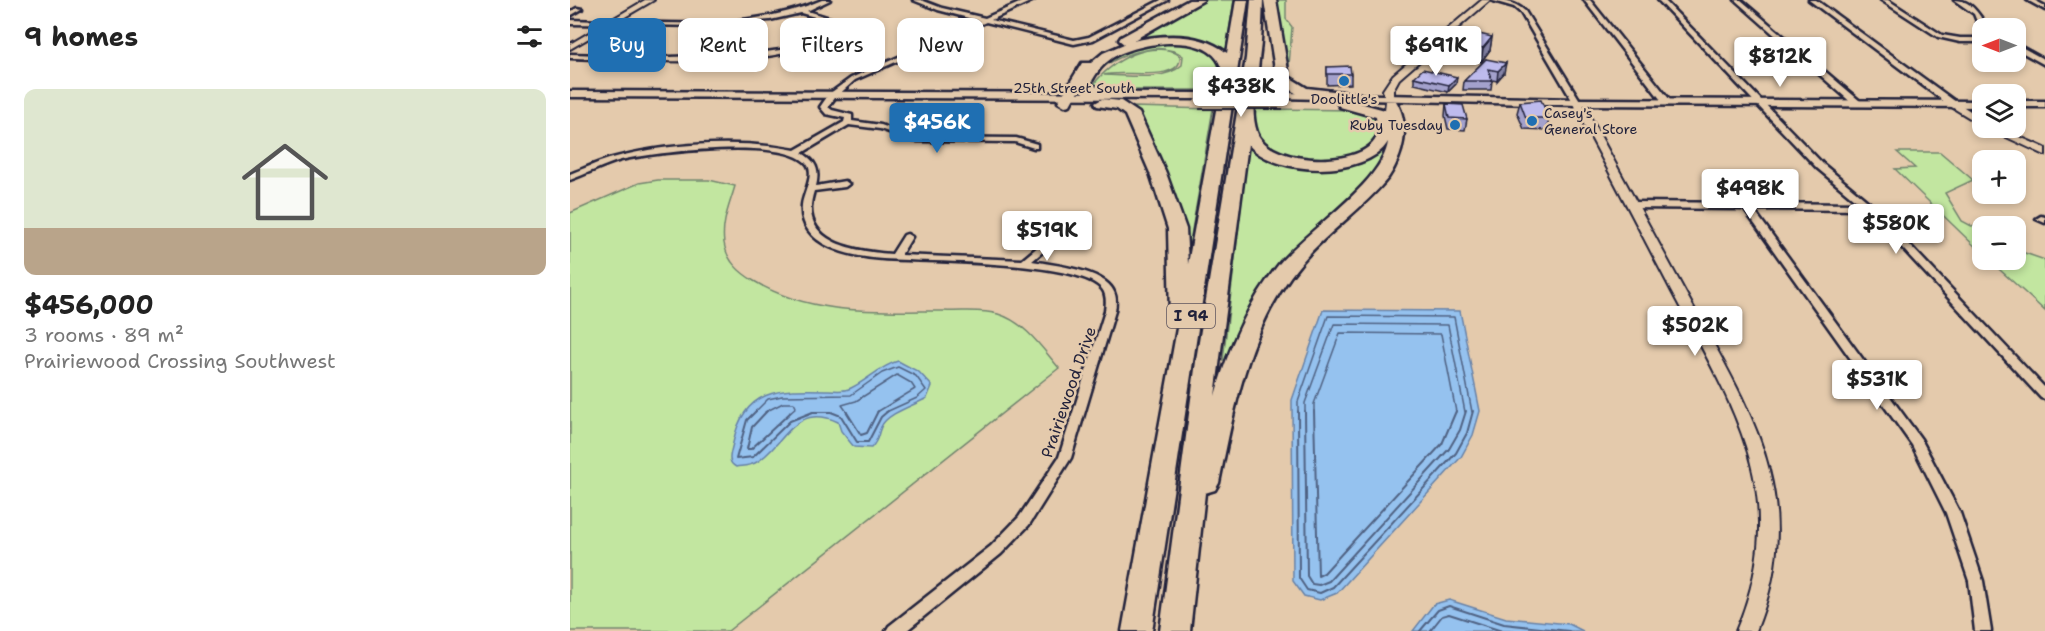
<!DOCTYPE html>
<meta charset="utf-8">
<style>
:root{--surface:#fff;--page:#f2f2f2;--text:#222;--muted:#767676;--line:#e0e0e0;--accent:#1f6fb2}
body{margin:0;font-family:"Shantell Sans",sans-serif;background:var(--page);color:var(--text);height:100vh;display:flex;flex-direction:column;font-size:22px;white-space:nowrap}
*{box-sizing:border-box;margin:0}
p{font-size:20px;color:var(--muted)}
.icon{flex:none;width:33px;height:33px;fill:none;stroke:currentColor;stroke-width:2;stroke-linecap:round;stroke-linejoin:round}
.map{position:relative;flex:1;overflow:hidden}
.sheet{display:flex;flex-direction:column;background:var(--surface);width:570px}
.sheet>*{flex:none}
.banner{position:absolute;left:18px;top:18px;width:570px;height:54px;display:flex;gap:12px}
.needle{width:39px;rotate:270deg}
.fabs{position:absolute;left:1402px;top:18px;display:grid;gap:12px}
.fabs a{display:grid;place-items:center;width:54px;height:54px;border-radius:12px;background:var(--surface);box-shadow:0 3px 9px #0003;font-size:30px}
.price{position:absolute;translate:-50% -51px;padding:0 14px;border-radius:6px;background:#fff;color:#222;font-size:20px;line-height:39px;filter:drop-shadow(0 2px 3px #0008)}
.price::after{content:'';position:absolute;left:50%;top:36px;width:18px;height:14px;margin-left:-9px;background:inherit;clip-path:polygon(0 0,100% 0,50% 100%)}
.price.active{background:var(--accent);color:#fff}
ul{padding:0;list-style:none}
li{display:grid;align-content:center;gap:12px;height:318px;padding:0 24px}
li+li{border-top:2px solid var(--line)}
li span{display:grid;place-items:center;height:186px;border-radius:12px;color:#555}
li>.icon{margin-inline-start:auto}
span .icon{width:108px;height:108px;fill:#fffc;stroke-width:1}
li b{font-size:26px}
h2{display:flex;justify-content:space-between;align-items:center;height:72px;padding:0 24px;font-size:26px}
.chip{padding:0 21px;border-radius:12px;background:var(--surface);box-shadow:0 3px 9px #0003;font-size:21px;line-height:54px}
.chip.active{background:var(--accent);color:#fff}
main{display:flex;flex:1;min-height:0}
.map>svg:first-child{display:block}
.green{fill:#c2e6a0;stroke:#72846e;stroke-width:1.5}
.water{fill:#95c2ef;stroke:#6782a7;stroke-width:1.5}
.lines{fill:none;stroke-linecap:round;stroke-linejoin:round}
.shore-far1{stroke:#506283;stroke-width:1.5}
.shore{stroke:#506283;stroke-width:2}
.minor-casing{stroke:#22223b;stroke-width:5}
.tertiary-casing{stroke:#22223b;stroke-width:4}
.secondary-casing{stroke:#22223b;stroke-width:5}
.motorway-casing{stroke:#22223b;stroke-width:5}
.minor{fill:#e4caac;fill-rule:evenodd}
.tertiary{fill:#e4caac;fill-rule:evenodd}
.secondary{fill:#e4caac;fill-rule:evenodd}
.motorway{fill:#e4caac;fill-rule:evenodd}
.secondary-bridge-casing{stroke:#22223b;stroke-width:14;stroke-linecap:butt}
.secondary-bridge{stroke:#e4caac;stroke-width:10}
.wall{fill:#a3a1cc;stroke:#22223b;stroke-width:1.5}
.shaded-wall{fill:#8583a6;stroke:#22223b;stroke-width:1.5}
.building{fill:#bebbed;stroke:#22223b;stroke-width:1.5}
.poi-dot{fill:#1f6fb2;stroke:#e4caac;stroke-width:2}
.labels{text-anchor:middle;stroke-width:5;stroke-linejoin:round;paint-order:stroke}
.far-street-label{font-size:14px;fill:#22223b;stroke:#e4caac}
.far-poi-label{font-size:14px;fill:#22223b;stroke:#e4caac}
.shield{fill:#e4caac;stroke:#5c545d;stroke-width:1.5}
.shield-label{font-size:15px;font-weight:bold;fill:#22223b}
.street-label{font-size:16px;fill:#22223b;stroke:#e4caac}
</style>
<main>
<section class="sheet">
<h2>9 homes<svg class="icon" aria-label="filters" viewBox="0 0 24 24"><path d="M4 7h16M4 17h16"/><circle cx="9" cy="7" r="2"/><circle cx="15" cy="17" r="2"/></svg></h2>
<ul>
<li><span style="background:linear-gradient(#dfe7d0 75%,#b9a48a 0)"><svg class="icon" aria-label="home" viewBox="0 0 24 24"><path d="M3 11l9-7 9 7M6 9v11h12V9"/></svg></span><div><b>$456,000</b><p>3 rooms · 89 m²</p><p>Prairiewood Crossing Southwest</p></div></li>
</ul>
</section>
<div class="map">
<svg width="1475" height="631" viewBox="0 0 1475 631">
<rect width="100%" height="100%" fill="#e4caac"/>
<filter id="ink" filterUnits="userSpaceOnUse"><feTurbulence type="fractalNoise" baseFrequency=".0167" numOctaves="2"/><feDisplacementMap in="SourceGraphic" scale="12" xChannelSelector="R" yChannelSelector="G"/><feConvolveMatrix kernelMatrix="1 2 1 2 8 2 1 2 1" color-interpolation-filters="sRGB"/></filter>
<g filter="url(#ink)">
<g class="green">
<path d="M631,0H664L656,51L617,40L542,49Z"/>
<path d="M703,0H716V19L722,27L718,79L722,86L714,78Z"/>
<path d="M587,43C616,43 628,41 651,61L647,90H537L526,87L524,84C539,62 585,36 610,56C613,84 549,69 534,75C557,75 594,82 612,65L613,56C593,38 520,59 522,87L518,81C540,54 554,50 587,43Z"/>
<path d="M563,107L643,109L618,253L613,254L590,174Z"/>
<path d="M686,109L787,110L808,117L811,128L799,151L766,161L710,157L683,133Z"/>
<path d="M820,137L805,175L756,221L658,361L653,360L678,148L682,147L699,158L761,167Z"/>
<path d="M1327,152H1370L1403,180L1375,193L1392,221L1413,232V254L1325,169L1345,168Z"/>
<path d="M88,180H139L165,186C160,204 151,223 154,243C157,261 169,272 184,281C241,316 309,311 374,311C392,312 411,309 428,314C455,322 472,348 489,368L158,631H0V213L69,183Z"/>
<path d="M1446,250L1475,260V311L1419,260H1446Z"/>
</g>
<g class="water">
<path d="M753,310L890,311L910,411L903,435L891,457L767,593L750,600L734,596L723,581L722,400Z"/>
<path d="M328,361L349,372L362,386L357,398C345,405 317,413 311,427C307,436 309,440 301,448L284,447L271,431L268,422C223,401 213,449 185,463C179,466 172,466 166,467C156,462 161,453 163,443C174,387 211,389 258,390C266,390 274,392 281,388C298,380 310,366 328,361Z"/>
<path d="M879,600L936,618L999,624L1013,631H843L864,604Z"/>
</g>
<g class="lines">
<g class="shore-far1">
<path d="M185,412L198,399L212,396L281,395L312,373L328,367L346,376L356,390L347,398L316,412"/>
<path d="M195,412L213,403H224L226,407L220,412"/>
<path d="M242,412H262"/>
<path d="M277,412L272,405L286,401L327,375L341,383L345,389L307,412"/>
<path d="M728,412V402L758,316L884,317L902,412"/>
<path d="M735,412V403L764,324L878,325L895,412"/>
<path d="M744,412V404L770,333L871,334L886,412"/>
</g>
<g class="shore">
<path d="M186,411L177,420L166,459L183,457L220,421L243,412H261L271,416L287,442H298L311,417L318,411"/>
<path d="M197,411L182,427L177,449H181L222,411"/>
<path d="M276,411L291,435L297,433L308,411"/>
<path d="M728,411L729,578L737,590L750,593L763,587L886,453L897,433L903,411"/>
<path d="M735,411L737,576L742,584L749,585L759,581L879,449L890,430L896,411"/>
<path d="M744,411L748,576L754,573L872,444L886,411"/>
<path d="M850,631L868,610L879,606L934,624L999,631"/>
<path d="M860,631L872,616L879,614L932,631"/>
</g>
<defs>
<g id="minor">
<path d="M252,0H260L237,11L266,20L272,26L271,31C219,72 67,60 0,58V54L100,57L181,54L217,49L245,42L265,30L266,26L262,22L231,13L200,20L132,26L0,24V20C84,22 173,33 252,0Z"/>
<path d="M343,0H351L372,8L415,18L456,0H464L421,20L504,40L519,37L591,0H598L523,40L504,44L416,22L285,80L265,98L258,107L262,110L282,115V121L311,125L345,137L446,138L467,144V148H464L445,142L344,141L310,129L279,125L232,153C246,161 250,170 246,186L275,181L279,184L275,187L244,191C227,243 284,251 322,254L334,235L337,234L342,237L331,255L452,260L476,240L479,239L484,242L482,244L462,261C484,265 535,270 544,292C547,298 546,305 545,311L501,458L459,525L431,554L336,631H316L319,626L421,546L449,517L489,457L535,311C536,304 537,295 532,289C509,260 354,262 313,259C283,257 228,247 232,205C233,193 247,172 235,162C209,138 86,152 51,160C33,165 17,174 0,180V174C13,169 26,163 39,159C93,143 170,139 225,150L274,122L275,118L256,114L250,107L259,94L281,78L410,21L368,10Z"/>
<path d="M920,0C933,0 945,2 955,11L1011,102L1010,104L1003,102L951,13L944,7Z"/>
<path d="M1014,0H1020L1100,100V104H1094Z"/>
<path d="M1088,0H1094L1253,164L1302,205L1475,388V399L1471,398L1297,210L1183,209L1351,439L1390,513L1413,581L1421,631H1405L1399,581L1376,513L1342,445L1174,209L1061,208L1057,205L1061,202L1290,204L1247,168Z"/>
<path d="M1165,0H1171L1290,101V105H1284Z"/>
<path d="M1239,0H1246L1386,102V106H1380Z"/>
<path d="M1311,0H1318L1372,35L1390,38H1413V42H1390L1368,37Z"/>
<path d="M1384,0C1404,0 1409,17 1419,28L1413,29L1408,24L1404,14Z"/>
<path d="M1457,0H1464L1475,6V10Z"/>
<path d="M7,8L12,9L0,16V12Z"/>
<path d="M1446,44L1475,60V65L1446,49Z"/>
<path d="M1471,216L1475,217V223L1466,219Z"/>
</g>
<g id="tertiary">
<path d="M75,0H84L0,49V44Z"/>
<path d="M912,0H920L829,79L823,90V98L815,100L813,90L823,75Z"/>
<path d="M1004,100L1012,102C1046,165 1080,227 1114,290C1177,406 1241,495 1186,631H1166C1223,496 1164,409 1102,292C1069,229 1036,165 1002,102Z"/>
<path d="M1380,102H1386L1413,119V126L1380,106Z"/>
<path d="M1417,128H1429L1475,148V155Z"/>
</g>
<g id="secondary">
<path d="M0,91L631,93L637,96L631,99L0,97Z"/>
<path d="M713,93L1007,99L1413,101V107L1007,105L709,98V94Z"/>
<rect x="1446" y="101" width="29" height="6"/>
</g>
<g id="motorway">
<path d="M619,0H634L562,41C593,34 631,32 657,53L666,0H678L582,631H552L608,323L600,317L598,229L580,173L555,115L547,109L527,106L525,103L532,99L551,101L569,113L596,173L616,229L618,264L653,72C651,68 650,63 647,59C629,33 565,43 542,58C533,64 526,73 521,83L524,86L556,92L558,95L556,98L519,94L514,93L510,87L500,105L495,106L488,102L512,63H521L533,53L554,44L549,40L551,37Z"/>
<path d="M681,0H693C692,20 692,40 689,60C687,84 679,108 687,132C699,168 805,169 808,131C808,127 806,121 806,117L770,107L768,104L773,100L729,95L707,82L694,0H706L719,77L737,88L790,94L792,97L790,100L782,101L815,110L816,101H826C841,126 833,156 818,178C793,209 758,231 732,262C679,324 665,405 649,483L645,490L635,493L620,631H590L627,354L676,58ZM818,142C812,184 738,229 709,264C678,303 658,349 645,396L678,144C703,176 796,179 818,142Z"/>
</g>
</defs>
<use href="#minor" class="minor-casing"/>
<use href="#tertiary" class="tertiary-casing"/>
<use href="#secondary" class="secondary-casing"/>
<use href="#motorway" class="motorway-casing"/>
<use href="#minor" class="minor"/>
<use href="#tertiary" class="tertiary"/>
<use href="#secondary" class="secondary"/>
<use href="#motorway" class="motorway"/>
<defs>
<path id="secondary-bridge" d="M629,103H713"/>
</defs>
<use href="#secondary-bridge" class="secondary-bridge-casing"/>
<use href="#secondary-bridge" class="secondary-bridge"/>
</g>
<g class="wall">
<path d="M922,37L920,50L911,62L876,54L878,40Z"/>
<path d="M916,59L934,73L927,81L922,80L921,90H893L894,81Z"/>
<path d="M757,67L781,74V84L757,85Z"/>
<path d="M844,77L886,84L878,92L844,84Z"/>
<path d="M950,102L979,118L977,130L954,129L947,113Z"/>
<path d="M876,104L897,119L895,130L878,129L875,116Z"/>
</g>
<g class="shaded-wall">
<path d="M922,37L920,50L911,62L913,48Z"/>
<path d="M936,63L934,73L927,81L928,71Z"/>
<path d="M887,77L886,84L878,92L879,85Z"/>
</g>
<g class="building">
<path d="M892,30L922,37L913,48L878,40Z"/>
<path d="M916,59L936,63L928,71L918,69L922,81H894Z"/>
<path d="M780,66L781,74H757V67Z"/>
<path d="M853,69L887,77L879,85L844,77Z"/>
<path d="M971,100L979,118H956L950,102Z"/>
<path d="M876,104L893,105L897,119L879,118Z"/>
</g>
</g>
<g class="poi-dot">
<circle cx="774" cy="81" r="6"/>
<circle cx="962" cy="121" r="6"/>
<circle cx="885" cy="125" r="6"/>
</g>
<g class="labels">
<g class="far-street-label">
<text x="504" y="93">25th Street South</text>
</g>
<g class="far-poi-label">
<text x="774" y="104">Doolittle's</text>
<text x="974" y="118" text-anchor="start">Casey's<tspan x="974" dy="16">General Store</tspan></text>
<text x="873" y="130" text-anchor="end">Ruby Tuesday</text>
</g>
<rect class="shield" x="597" y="304" width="48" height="24" rx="4.5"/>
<g class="shield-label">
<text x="621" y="321">I 94</text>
</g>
<g class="street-label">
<text transform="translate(498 392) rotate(-71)" y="6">Prairiewood Drive</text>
</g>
</g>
</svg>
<div class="fabs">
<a><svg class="needle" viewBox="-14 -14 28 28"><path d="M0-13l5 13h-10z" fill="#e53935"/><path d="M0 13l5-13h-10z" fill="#767676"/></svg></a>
<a><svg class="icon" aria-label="layers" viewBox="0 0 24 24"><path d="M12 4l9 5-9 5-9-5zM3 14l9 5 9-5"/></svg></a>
<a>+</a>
<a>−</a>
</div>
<b class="price" style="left:866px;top:77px">$691K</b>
<b class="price" style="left:1210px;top:88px">$812K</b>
<b class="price" style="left:671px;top:118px">$438K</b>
<b class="price active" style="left:367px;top:154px">$456K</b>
<b class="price" style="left:1180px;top:220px">$498K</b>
<b class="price" style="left:1326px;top:255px">$580K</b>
<b class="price" style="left:477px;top:262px">$519K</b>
<b class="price" style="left:1125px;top:357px">$502K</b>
<b class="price" style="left:1307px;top:411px">$531K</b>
<div class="banner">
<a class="chip active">Buy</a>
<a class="chip">Rent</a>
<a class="chip">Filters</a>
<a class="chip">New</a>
</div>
</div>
</main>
